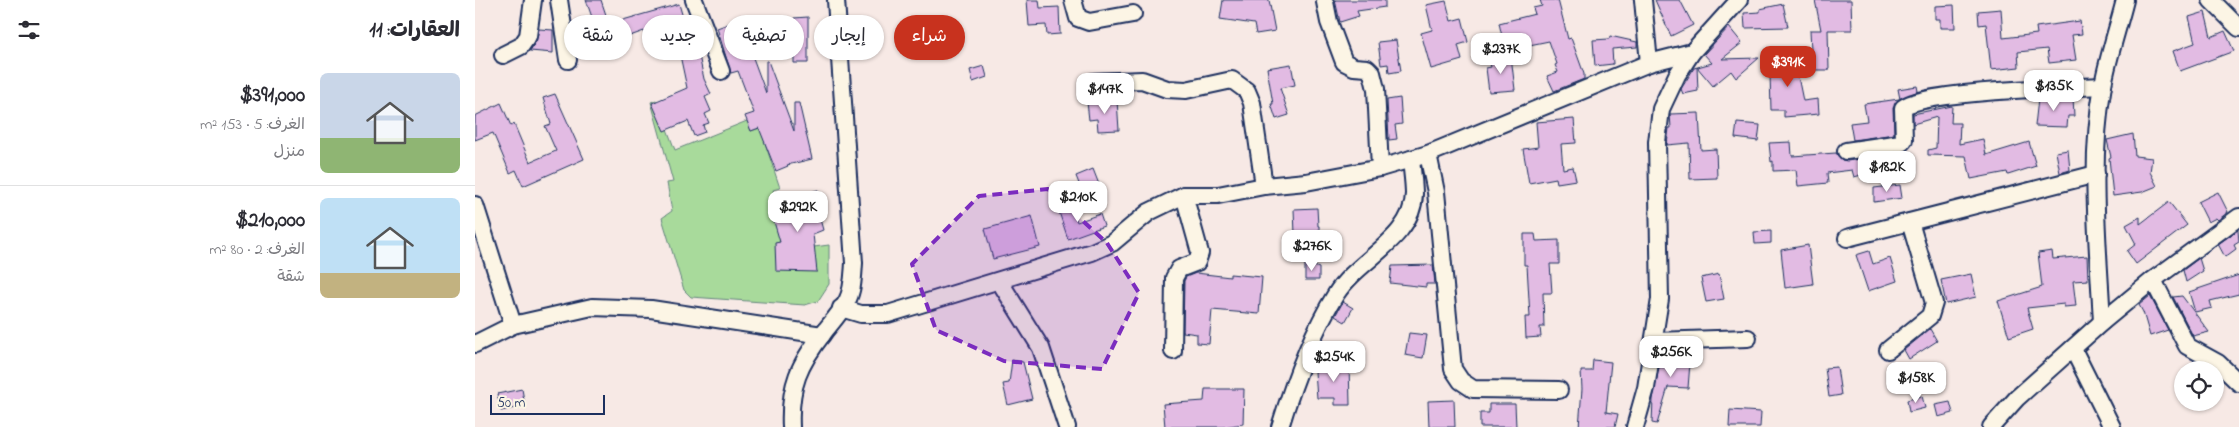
<!DOCTYPE html>
<html lang="ar">
<meta charset="utf-8">
<style>
:root{--surface:#fff;--page:#f7f7f7;--text:#2b2b33;--muted:#7c7c81;--line:#e1e1e2;--accent:#c8321e}
body{margin:0;font-family:"Indie Flower","Playpen Sans Arabic",sans-serif;background:var(--page);color:var(--text);direction:rtl;height:100vh;display:flex;flex-direction:column;font-size:19px;white-space:nowrap}
*{box-sizing:border-box;margin:0}
p{font-size:16px;color:var(--muted)}
.icon{flex:none;width:28px;height:28px;fill:none;stroke:currentColor;stroke-width:2;stroke-linecap:round;stroke-linejoin:round}
.map{position:relative;flex:1;overflow:hidden;direction:ltr}
.panel{display:flex;flex-direction:column;background:var(--surface);width:475px}
.panel>*{flex:none}
.hud{position:absolute;left:15px;top:15px;width:475px;height:45px;direction:rtl;display:flex;gap:10px}
.buttons{position:absolute;left:1699px;top:361px;display:grid;gap:10px}
.buttons a{display:grid;place-items:center;width:50px;height:50px;border-radius:50%;background:var(--surface);box-shadow:0 1px 4px #0004;font-size:25px}
.scale{position:absolute;left:15px;bottom:12px;width:115px;box-sizing:border-box;padding-left:5px;border:2px solid #1b2f5e;border-top:0;font-size:14px;line-height:18px;white-space:nowrap;color:#1b2f5e;-webkit-text-stroke:4px #fcf5e5;paint-order:stroke}
.price{position:absolute;translate:-50% -42px;padding:0 11px;border-radius:10px;background:#fff;color:#222;font-size:16px;line-height:32px;filter:drop-shadow(0 1px 2px #0008)}
.price::after{content:'';position:absolute;left:50%;top:30px;width:15px;height:11px;margin-left:-8px;background:inherit;clip-path:polygon(0 0,100% 0,50% 100%)}
.price.selected{background:var(--accent);color:#fff}
ul{padding:0;list-style:none}
li{display:flex;align-items:center;gap:15px;height:125px;padding:0 15px}
li+li{border-top:1px solid var(--line)}
li span{display:grid;place-items:center;flex:none;width:140px;height:100px;border-radius:8px;color:#555}
li>.icon{margin-inline-start:auto}
span .icon{width:60px;height:60px;fill:#fffc;stroke-width:1}
li b{font-size:21px}
h2{display:flex;justify-content:space-between;align-items:center;height:60px;padding:0 15px;font-size:21px}
.chip{padding:0 18px;border-radius:22px;background:var(--surface);box-shadow:0 1px 4px #0004;font-size:18px;line-height:45px}
.chip.selected{background:var(--accent);color:#fff}
main{display:flex;flex:1;min-height:0}
.map>svg:first-child{display:block}
.green{fill:#a8da9b;stroke:#62847c}
.building{fill:#e2bbe3;stroke:#1b2f5e}
.lines{fill:none;stroke-linecap:round;stroke-linejoin:round}
.minor-casing{stroke:#1b2f5e;stroke-width:20}
.minor{stroke:#fcf5e5;stroke-width:16}
.marked{fill:#7b2cbf;fill-opacity:0.2;stroke:#7b2cbf;stroke-width:4;stroke-dasharray:10 6;stroke-linejoin:round}
</style>
<main>
<div class="map">
<svg width="1764" height="427" viewBox="0 0 1764 427">
<rect width="100%" height="100%" fill="#f7e9e5"/>
<filter id="ink" filterUnits="userSpaceOnUse"><feTurbulence type="fractalNoise" baseFrequency=".02" numOctaves="2"/><feDisplacementMap in="SourceGraphic" scale="10" xChannelSelector="R" yChannelSelector="G"/><feConvolveMatrix kernelMatrix="1 2 1 2 8 2 1 2 1" color-interpolation-filters="sRGB"/></filter>
<g filter="url(#ink)">
<path class="green" d="M181,100L200,150L272,121L276,131L285,128L305,188L298,190L306,213L305,242L302,243L339,247L354,245V284L343,301L330,305L216,297L209,290L187,218L197,211L192,183L198,182L176,102Z"/>
<g class="building">
<path d="M111,0H126L134,24L204,4L214,38L220,37L229,79L236,94L230,97L236,111L230,114L234,123L228,125L230,132L219,136L213,121L189,131L177,103L212,88L202,41L175,49L169,31L127,46Z"/>
<path d="M552,0H564L565,8L584,7L585,34L572,35L571,25L554,26Z"/>
<path d="M748,0H794L800,31L781,34L779,24L745,19Z"/>
<path d="M860,0H910V7L882,11L884,16L865,22Z"/>
<path d="M1065,0H1083L1093,39L1096,38L1109,74V79L1079,91L1072,76L1083,72L1080,65L1082,64L1074,41L1030,50L1024,23L1060,14L1058,8L1067,6Z"/>
<path d="M1180,0H1205L1218,25L1196,36Z"/>
<path d="M1340,0H1376L1377,30H1353L1354,70H1337L1335,30H1346Z"/>
<path d="M971,1L976,21L987,18L993,42L983,45L987,60L956,69L946,33L957,30L951,5Z"/>
<path d="M1308,4L1313,27L1270,28L1269,13L1285,12V9Z"/>
<path d="M1479,5L1480,28H1465V19H1460V6Z"/>
<path d="M1526,9L1528,38L1562,34L1561,27L1605,21L1607,34L1597,35L1601,60L1574,63L1572,49L1543,52L1544,67L1516,70L1511,24L1504,25L1503,11Z"/>
<path d="M1730,12L1736,37L1750,31L1759,51L1705,71L1698,51L1720,43L1714,17Z"/>
<path d="M333,17V63H319V50H291L290,25H319V18Z"/>
<path d="M264,20L291,93V61H293L319,131V103H324L337,159L312,165L313,166L301,171L284,128L276,131L270,116L279,113L263,71L256,73L242,28Z"/>
<path d="M1254,27L1267,43L1247,59L1284,58L1261,78L1256,71L1238,86L1222,67L1223,91L1208,94L1206,89L1219,68L1237,63L1229,54Z"/>
<path d="M64,29L78,30V53L55,51L61,41Z"/>
<path d="M1135,36L1162,42V47L1137,49L1138,64L1120,66L1118,40L1134,39Z"/>
<path d="M921,40L926,71L914,73L913,64L906,65L903,42Z"/>
<path d="M1036,56L1040,90L1014,92L1011,68L1016,67L1014,60Z"/>
<path d="M1319,57L1328,101L1343,99L1344,114L1309,117V110H1296L1295,74H1290L1289,58Z"/>
<path d="M816,64L820,85L805,88L814,115L801,119L796,104H798L792,68Z"/>
<path d="M509,66L512,77L498,82L495,70Z"/>
<path d="M1442,86L1443,91L1425,99L1423,89Z"/>
<path d="M80,94L109,159L48,186L41,170L35,173L18,133L0,140V116L26,103L36,126L39,124L55,162L81,151L70,126L76,124L68,98Z"/>
<path d="M1598,97L1599,116H1593L1592,127L1560,126L1563,99Z"/>
<path d="M925,98L927,124L920,125L922,139L914,140L912,100Z"/>
<path d="M1424,99L1418,108L1419,134L1378,140L1375,123L1392,121L1389,104Z"/>
<path d="M642,100L644,130L623,131L622,119L614,120L612,102Z"/>
<path d="M1477,106L1476,123H1485L1484,144L1508,139L1511,155L1554,142L1561,166L1533,175L1532,172L1496,179L1491,156L1453,155V150L1461,148L1462,117L1438,124V114Z"/>
<path d="M1224,113L1226,150L1241,149L1242,178L1215,179L1214,143L1192,145L1194,128H1196L1195,114Z"/>
<path d="M1099,119L1101,143L1086,144L1088,169L1098,167L1101,180L1082,183L1081,178L1054,183L1048,149L1063,147L1061,122Z"/>
<path d="M1262,123L1285,125L1283,141L1260,138Z"/>
<path d="M1658,134L1660,156L1677,158L1675,172L1682,186L1667,192L1638,196L1634,158L1636,157L1632,140Z"/>
<path d="M1316,142L1317,156L1361,153L1367,160L1372,161L1426,153L1429,164L1398,175V172L1379,177L1377,170L1352,173L1353,183L1323,186L1321,170L1298,171V161L1296,162L1294,143Z"/>
<path d="M1593,150L1595,170L1585,173L1581,152Z"/>
<path d="M618,169L625,187L608,194L601,176Z"/>
<path d="M1425,185L1427,198L1399,202V188Z"/>
<path d="M343,190L349,210L343,212L348,230L338,234L342,272L301,271L300,243L305,242L297,215L305,213L302,202Z"/>
<path d="M1743,192L1753,212L1743,220L1741,218L1733,222L1723,202Z"/>
<path d="M1694,202L1712,225L1661,264L1652,251L1661,244L1651,225L1665,217V224Z"/>
<path d="M596,205L602,222L625,214L629,226L593,239L583,209Z"/>
<path d="M842,208L843,226H844V255L826,258L825,234H820L819,209Z"/>
<path d="M557,216L565,247L518,259L510,229Z"/>
<path d="M1763,230L1764,242L1759,245L1761,249L1750,257L1743,244Z"/>
<path d="M1296,231V243L1280,244L1279,232Z"/>
<path d="M1049,234H1060L1061,241L1084,240V264H1075L1077,293H1068L1069,327H1065L1066,337L1051,338L1050,317H1055L1052,265H1049Z"/>
<path d="M1333,245L1338,284L1310,288L1306,250Z"/>
<path d="M1394,251L1398,264L1415,258L1422,281L1393,291L1381,255Z"/>
<path d="M1577,251L1578,259L1612,256L1613,280L1598,281L1601,306L1589,307V304L1552,308L1558,329L1534,337L1523,301L1567,287L1563,253Z"/>
<path d="M1724,258L1728,271L1711,282L1708,270Z"/>
<path d="M830,262L844,268V280H830Z"/>
<path d="M958,265L960,284H951V287L915,283L917,266Z"/>
<path d="M721,273L755,277V274L787,277L784,314L737,310L734,344L722,343V334L708,332L709,281L711,277Z"/>
<path d="M1244,274L1249,299L1231,302L1226,278Z"/>
<path d="M1496,274L1501,297L1471,304L1466,280Z"/>
<path d="M1764,275V294L1735,301L1737,308L1720,312L1714,292Z"/>
<path d="M1675,296L1693,330L1675,336L1668,312L1664,305Z"/>
<path d="M1707,296L1734,332L1718,336L1698,297Z"/>
<path d="M868,302L878,308L870,322L860,316Z"/>
<path d="M1455,329L1462,341L1434,359L1429,350Z"/>
<path d="M934,333L952,335L948,358L930,355Z"/>
<path d="M1216,350L1213,388L1193,387L1182,424L1177,423L1178,399L1184,367H1189L1190,351Z"/>
<path d="M537,360L548,362L557,399L533,405L528,384L534,383Z"/>
<path d="M1118,360L1136,362L1131,412L1143,414L1140,427H1104L1107,389L1106,371H1117Z"/>
<path d="M874,364L875,405H860V398H842L840,372L845,371V365Z"/>
<path d="M1362,367L1366,395L1354,397L1350,368Z"/>
<path d="M47,389L50,406L26,411L22,394Z"/>
<path d="M730,389H769L768,424L748,427H690L688,404L729,401Z"/>
<path d="M1447,396L1450,408L1434,412L1432,400Z"/>
<path d="M979,400L980,427H954L953,401Z"/>
<path d="M1475,402L1478,413L1463,417L1460,405Z"/>
<path d="M1014,404H1040L1041,427H1005V413H1014Z"/>
<path d="M1255,410L1286,412L1285,427H1254Z"/>
</g>
<g class="lines">
<defs>
<g id="minor">
<path d="M84,0L93,60"/>
<path d="M219,0L246,71"/>
<path d="M598,0L603,18L614,22L658,14"/>
<path d="M1168,0L1174,63"/>
<path d="M1736,0L1764,28"/>
<path d="M850,2L854,22L869,62L879,67L892,68L897,73L901,89L905,168"/>
<path d="M28,55L46,46L53,36L58,0"/>
<path d="M618,82L667,80L692,89L711,90L757,80L772,91L777,103L789,186"/>
<path d="M1371,151L1426,143L1429,140L1428,108C1444,91 1597,87 1628,86"/>
<path d="M953,154L961,192L978,369L986,381L998,389L1084,390"/>
<path d="M0,205L38,325"/>
<path d="M1372,238L1621,174"/>
<path d="M1678,280L1712,346L1743,363L1764,383"/>
<path d="M525,282L566,348L592,427"/>
<path d="M366,308L386,314H413L617,252L637,243L674,212L709,195H743L789,186L831,182L905,168L936,159L953,154L1174,63L1217,52"/>
<path d="M1627,322C1623,244 1614,163 1628,85C1633,57 1643,28 1650,0"/>
<path d="M1180,341L1273,338"/>
<path d="M0,344L38,325L117,307L176,309L347,335"/>
<path d="M1598,349L1637,427"/>
<path d="M1413,350L1455,316L1459,303L1435,222"/>
<path d="M698,351L699,278L704,269L722,262L725,253L709,195"/>
<path d="M316,427C314,386 324,364 349,332C357,322 366,312 372,301C378,290 378,276 379,263L361,0"/>
<path d="M805,427C819,381 836,334 861,294C883,259 938,239 939,194C939,183 937,171 936,159"/>
<path d="M1160,427L1171,388L1185,299L1182,142L1186,109L1202,75L1217,52L1264,0"/>
<path d="M1516,427L1542,398L1627,322L1678,280L1764,217"/>
</g>
</defs>
<use href="#minor" class="minor-casing"/>
<use href="#minor" class="minor"/>
</g>
</g>
<path class="marked" d="M573,189L632,243L664,293L627,369L529,361L461,330L437,264L504,196Z"/>
</svg>
<div class="buttons">
<a><svg class="icon" aria-label="locate" viewBox="0 0 24 24"><circle cx="12" cy="12" r="6"/><path d="M12 2v4M12 18v4M2 12h4M18 12h4"/></svg></a>
</div>
<div class="scale">50 m</div>
<b class="price" style="left:1026px;top:75px">$237K</b>
<b class="price selected" style="left:1313px;top:88px">$391K</b>
<b class="price" style="left:1579px;top:112px">$135K</b>
<b class="price" style="left:630px;top:115px">$147K</b>
<b class="price" style="left:1412px;top:193px">$182K</b>
<b class="price" style="left:603px;top:223px">$210K</b>
<b class="price" style="left:323px;top:233px">$292K</b>
<b class="price" style="left:837px;top:272px">$276K</b>
<b class="price" style="left:1196px;top:378px">$256K</b>
<b class="price" style="left:859px;top:383px">$254K</b>
<b class="price" style="left:1441px;top:404px">$158K</b>
<div class="hud">
<a class="chip selected">شراء</a>
<a class="chip">إيجار</a>
<a class="chip">تصفية</a>
<a class="chip">جديد</a>
<a class="chip">شقة</a>
</div>
</div>
<section class="panel">
<h2>العقارات: 11<svg class="icon" aria-label="filters" viewBox="0 0 24 24"><path d="M4 7h16M4 17h16"/><circle cx="9" cy="7" r="2"/><circle cx="15" cy="17" r="2"/></svg></h2>
<ul>
<li><span style="background:linear-gradient(#c9d6e8 65%,#8fb573 0)"><svg class="icon" aria-label="home" viewBox="0 0 24 24"><path d="M3 11l9-7 9 7M6 9v11h12V9"/></svg></span><div><b>$391,000</b><p>الغرف: 5 · 153 m²</p><p>منزل</p></div></li>
<li><span style="background:linear-gradient(#bfe0f5 75%,#c2b280 0)"><svg class="icon" aria-label="home" viewBox="0 0 24 24"><path d="M3 11l9-7 9 7M6 9v11h12V9"/></svg></span><div><b>$210,000</b><p>الغرف: 2 · 80 m²</p><p>شقة</p></div></li>
</ul>
</section>
</main>
